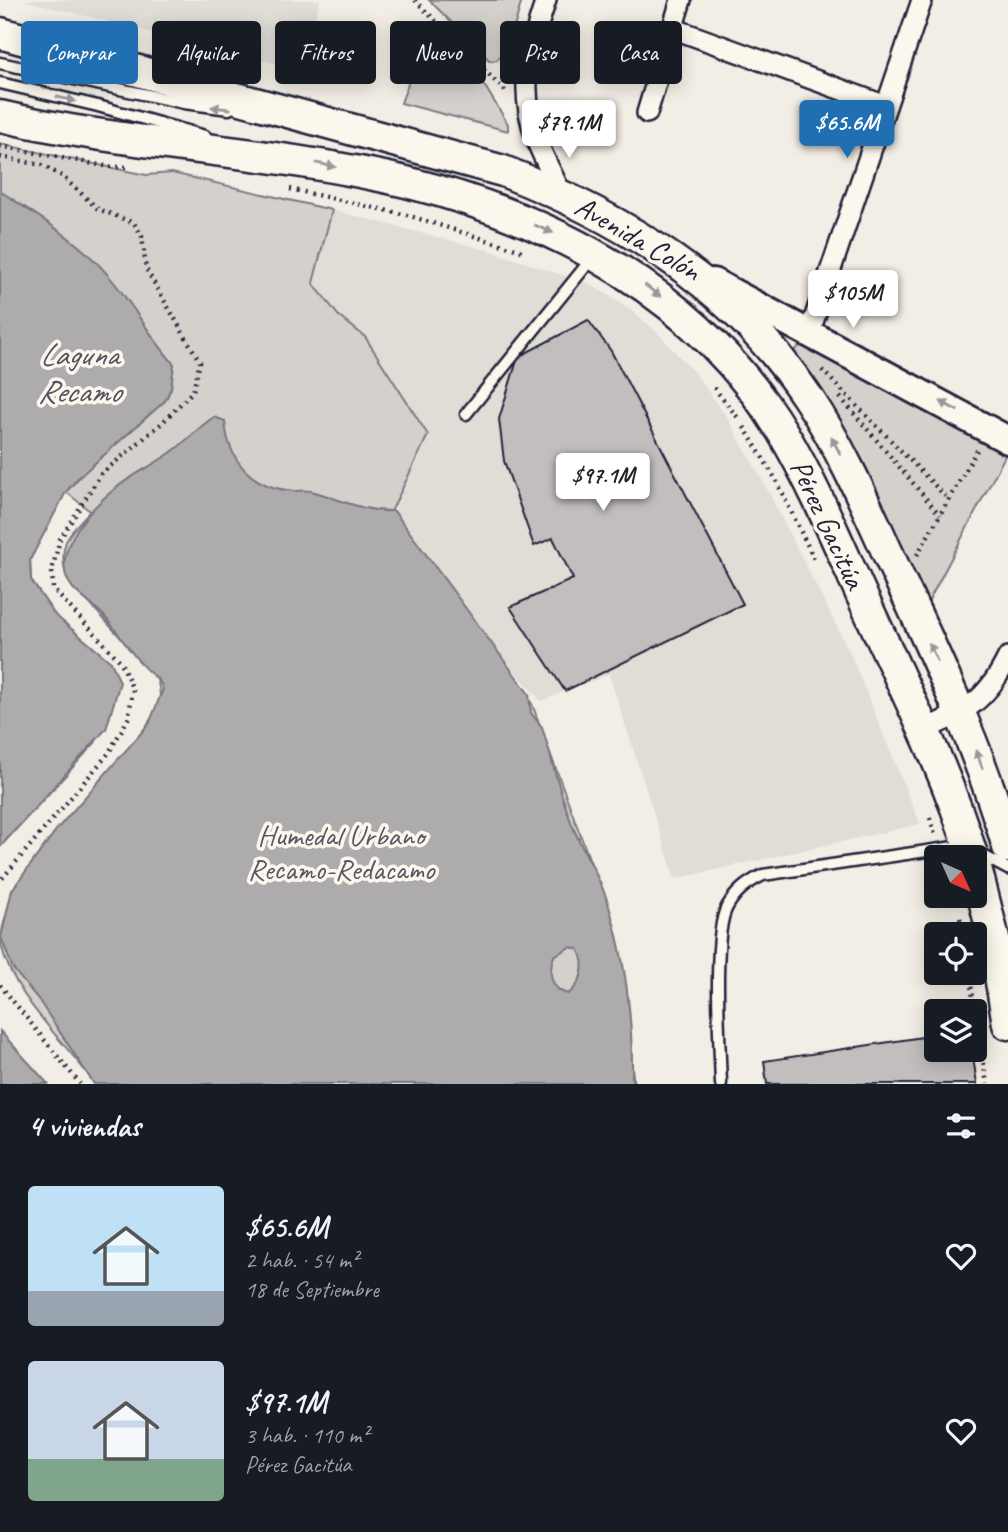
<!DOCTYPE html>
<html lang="es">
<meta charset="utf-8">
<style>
:root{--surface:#171b24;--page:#242831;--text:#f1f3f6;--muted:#9ea1a6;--accent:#1f6fb2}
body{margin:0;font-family:Caveat,sans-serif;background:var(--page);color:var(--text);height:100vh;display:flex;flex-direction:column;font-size:26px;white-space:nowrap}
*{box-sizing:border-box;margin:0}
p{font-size:23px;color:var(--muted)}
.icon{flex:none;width:38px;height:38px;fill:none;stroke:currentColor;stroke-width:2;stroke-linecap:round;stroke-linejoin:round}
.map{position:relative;height:1084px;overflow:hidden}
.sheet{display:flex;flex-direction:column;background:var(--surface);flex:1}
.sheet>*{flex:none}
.banner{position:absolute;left:21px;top:21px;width:966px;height:63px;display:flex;gap:14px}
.needle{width:46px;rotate:135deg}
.fabs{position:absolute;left:924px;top:845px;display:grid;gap:14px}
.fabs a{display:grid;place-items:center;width:63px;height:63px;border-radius:7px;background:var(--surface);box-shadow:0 4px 18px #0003;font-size:35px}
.price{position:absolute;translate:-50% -60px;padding:0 16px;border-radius:7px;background:#fff;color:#222;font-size:23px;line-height:46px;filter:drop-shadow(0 2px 4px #0008)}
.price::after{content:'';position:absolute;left:50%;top:42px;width:21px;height:16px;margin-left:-10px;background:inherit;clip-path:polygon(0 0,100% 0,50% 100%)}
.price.on{background:var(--accent);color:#fff}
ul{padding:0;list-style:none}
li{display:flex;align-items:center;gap:21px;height:175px;padding:0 28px}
li span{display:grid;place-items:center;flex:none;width:196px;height:140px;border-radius:7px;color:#555}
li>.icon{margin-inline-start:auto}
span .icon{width:84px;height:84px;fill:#fffc;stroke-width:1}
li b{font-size:30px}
h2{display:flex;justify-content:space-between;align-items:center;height:84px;padding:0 28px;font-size:30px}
.tag{padding:0 24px;border-radius:7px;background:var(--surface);box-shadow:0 4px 18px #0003;font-size:24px;line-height:63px}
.tag.on{background:var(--accent);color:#fff}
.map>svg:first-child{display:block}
.built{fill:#e0dcd6}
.green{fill:#d4d1cc;stroke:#7b7a84;stroke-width:2}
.water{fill:#aeabad;stroke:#76747f;stroke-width:2;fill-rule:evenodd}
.building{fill:#c2bebe;stroke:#22223b;stroke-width:2}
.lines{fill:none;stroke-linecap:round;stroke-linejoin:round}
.lane-casing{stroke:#22223b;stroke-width:15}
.street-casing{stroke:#22223b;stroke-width:24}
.secondary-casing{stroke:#22223b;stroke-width:32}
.primary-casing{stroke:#22223b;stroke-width:35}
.path{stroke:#22223b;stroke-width:4.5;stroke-dasharray:2 5;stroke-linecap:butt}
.lane{stroke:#fbf7ec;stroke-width:10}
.street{stroke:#fbf7ec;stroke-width:19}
.secondary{stroke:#fbf7ec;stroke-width:26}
.primary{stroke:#fbf7ec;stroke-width:30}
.oneway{fill:#99979c}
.labels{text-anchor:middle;stroke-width:7;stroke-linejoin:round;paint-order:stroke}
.street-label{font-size:30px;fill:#22223b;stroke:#fbf7ec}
.park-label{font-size:30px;fill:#575766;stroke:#fbf7ec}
.water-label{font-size:32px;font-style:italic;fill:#535263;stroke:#fbf7ec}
</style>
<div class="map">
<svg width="1008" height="1084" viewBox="0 0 1008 1084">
<rect width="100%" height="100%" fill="#f2eee5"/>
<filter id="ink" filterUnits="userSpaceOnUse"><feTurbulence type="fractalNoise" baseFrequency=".0143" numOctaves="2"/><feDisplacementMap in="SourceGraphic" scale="14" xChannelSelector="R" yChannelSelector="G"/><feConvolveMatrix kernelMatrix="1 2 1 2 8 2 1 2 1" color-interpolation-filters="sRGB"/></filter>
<g filter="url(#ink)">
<g class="built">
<path d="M22,0H320L301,65L297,69Z"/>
<path d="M332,210L487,250L590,284L630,309L656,331L697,376L728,419L767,489L850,653L920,824L675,879L609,674L541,701L462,611L394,511L428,435L366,337L338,315L313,283Z"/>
</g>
<g class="green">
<path d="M429,0H522L508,48L497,60L490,61Z"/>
<path d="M426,34L436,36L486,88L508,124V131L401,103Z"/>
<path d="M0,144L146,175L172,173L332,210L313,283L338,315L365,337L428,435L391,512L532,704L614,926L634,1084H95C64,1040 13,997 1,944C0,871 126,770 156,710C162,699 160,686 155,675L68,580C56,547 67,535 90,511L66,492L83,473L165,401L171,388L63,491L30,557L31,579L37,594L110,716L95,743L0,847Z"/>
<path d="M801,345L923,405L1006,454L925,608L792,353Z"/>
</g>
<g class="water">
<path d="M0,191C41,218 82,242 113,281C135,308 151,338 174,364L171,388L165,401L77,479L66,492L30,560L31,580L55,615L111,662L120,682L106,729L0,847Z"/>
<path d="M214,417L225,421C228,461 252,488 294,491C302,491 307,489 315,492C342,500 364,512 394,511L529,694L531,713L542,727C553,762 561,800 576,834C587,858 600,878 608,903C626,960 633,1024 632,1084H94L38,999L13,969L1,937L12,890L57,829L149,724L163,689C159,676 151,676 143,666C129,651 118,632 104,616C94,605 81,598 72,587C48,556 87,512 111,492C129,476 153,466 173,451C188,440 198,427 214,417ZM570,947L578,949C587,965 582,984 568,994C550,990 548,972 554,956Z"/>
<path d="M0,1031L48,1084H0Z"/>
</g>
<g class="building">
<path d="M588,320L611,351L743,604L565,691L510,607L573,579L553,538L534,546L504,461L499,419L518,357Z"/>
<path d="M936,1035V1050H972L977,1084H767L764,1061Z"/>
</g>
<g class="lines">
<defs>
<g id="lane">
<path d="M0,63L184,103L229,109"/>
<path d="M0,83L98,106L205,136"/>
<path d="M466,414L593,257"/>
<path d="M721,1084C720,1047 712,934 727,907C736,891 747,883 763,875L954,847L970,849L1008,869"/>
</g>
<g id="street">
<path d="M546,0C529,52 517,90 538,144C545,161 554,177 561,194"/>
<path d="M672,28L886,106"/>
<path d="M647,113L681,0"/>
<path d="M809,334L922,0"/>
<path d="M923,730C965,712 987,701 1008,657"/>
</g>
<path id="secondary" d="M713,282L1008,440"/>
<g id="primary">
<path d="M0,33L503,171C625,218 735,287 808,398C846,455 872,520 901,582C942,669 981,755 1008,847"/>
<path d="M0,116C134,147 272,150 406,182C558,220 700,296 783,433C816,489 841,550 868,609C905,690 947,772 973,858"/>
<path d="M975,864L994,939L1008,1024"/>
</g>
</defs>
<use href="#lane" class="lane-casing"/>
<use href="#street" class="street-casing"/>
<use href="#secondary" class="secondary-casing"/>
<use href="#primary" class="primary-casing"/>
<g class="path">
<path d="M415,0L508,94"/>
<path d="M0,146L110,167H130"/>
<path d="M0,157L42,165L62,176L98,209L134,223L142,236L146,269L200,362L193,391L162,423L101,474L60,539L52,570L53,589L121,662L133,690L128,719L108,754L0,881"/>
<path d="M290,189L407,215L522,251"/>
<path d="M822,370L949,500"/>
<path d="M714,388L739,419"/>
<path d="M840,397L940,515"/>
<path d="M744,427L775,478L815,561"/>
<path d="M917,555L977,450"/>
<path d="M930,818L936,837"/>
<path d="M960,918L963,934"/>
<path d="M969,973L987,1084"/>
<path d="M0,985L80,1084"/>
</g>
<use href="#lane" class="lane"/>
<use href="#street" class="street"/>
<use href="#secondary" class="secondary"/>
<use href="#primary" class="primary"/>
</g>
<defs><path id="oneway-solid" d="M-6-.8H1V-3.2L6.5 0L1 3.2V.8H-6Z" transform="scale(1.75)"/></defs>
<g class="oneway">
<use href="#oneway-solid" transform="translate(66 99) rotate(13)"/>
<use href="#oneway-solid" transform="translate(221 108) rotate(-174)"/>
<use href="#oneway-solid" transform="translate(326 165) rotate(12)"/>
<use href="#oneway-solid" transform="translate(544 229) rotate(23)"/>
<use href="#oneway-solid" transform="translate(653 291) rotate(37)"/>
<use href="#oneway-solid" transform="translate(949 406) rotate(-151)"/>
<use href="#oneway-solid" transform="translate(836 446) rotate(-118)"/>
<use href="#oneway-solid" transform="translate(933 652) rotate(-115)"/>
<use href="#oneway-solid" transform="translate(979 759) rotate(-110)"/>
</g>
</g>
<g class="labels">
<g class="street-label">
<text transform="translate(638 238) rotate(30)" y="10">Avenida Colón</text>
<text transform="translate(828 524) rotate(65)" y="10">Pérez Gacitúa</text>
</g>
<g class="park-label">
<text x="341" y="845">Humedal Urbano<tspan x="341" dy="34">Recamo-Redacamo</tspan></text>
</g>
<g class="water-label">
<text x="79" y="365">Laguna<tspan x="79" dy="37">Recamo</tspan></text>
</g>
</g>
</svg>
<div class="fabs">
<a><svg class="needle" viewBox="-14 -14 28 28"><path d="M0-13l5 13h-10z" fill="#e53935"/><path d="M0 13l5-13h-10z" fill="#9ea1a6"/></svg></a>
<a><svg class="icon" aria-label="locate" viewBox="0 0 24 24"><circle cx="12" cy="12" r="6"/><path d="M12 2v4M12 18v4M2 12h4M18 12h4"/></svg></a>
<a><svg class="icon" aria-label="layers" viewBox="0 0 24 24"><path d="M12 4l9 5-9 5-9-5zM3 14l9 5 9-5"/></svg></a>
</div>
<b class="price" style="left:569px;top:160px">$79.1M</b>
<b class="price on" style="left:847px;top:160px">$65.6M</b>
<b class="price" style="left:853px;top:330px">$105M</b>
<b class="price" style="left:603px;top:513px">$97.1M</b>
<div class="banner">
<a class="tag on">Comprar</a>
<a class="tag">Alquilar</a>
<a class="tag">Filtros</a>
<a class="tag">Nuevo</a>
<a class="tag">Piso</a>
<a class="tag">Casa</a>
</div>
</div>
<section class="sheet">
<h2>4 viviendas<svg class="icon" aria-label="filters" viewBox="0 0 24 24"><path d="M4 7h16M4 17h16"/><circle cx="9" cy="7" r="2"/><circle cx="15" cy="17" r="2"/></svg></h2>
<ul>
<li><span style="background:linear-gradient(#bfe0f5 75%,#9aa5b1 0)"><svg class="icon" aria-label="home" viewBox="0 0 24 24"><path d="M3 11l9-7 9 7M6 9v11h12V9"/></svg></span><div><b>$65.6M</b><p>2 hab. · 54 m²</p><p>18 de Septiembre</p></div><svg class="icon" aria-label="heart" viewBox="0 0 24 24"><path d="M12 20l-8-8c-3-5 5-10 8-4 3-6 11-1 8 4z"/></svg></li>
<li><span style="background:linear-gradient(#c9d6e8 70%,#7fa58c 0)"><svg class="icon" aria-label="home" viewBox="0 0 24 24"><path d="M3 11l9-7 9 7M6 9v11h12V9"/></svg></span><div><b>$97.1M</b><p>3 hab. · 110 m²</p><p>Pérez Gacitúa</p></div><svg class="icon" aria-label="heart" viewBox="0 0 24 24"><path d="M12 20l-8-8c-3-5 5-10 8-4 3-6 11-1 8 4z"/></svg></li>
</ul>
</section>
